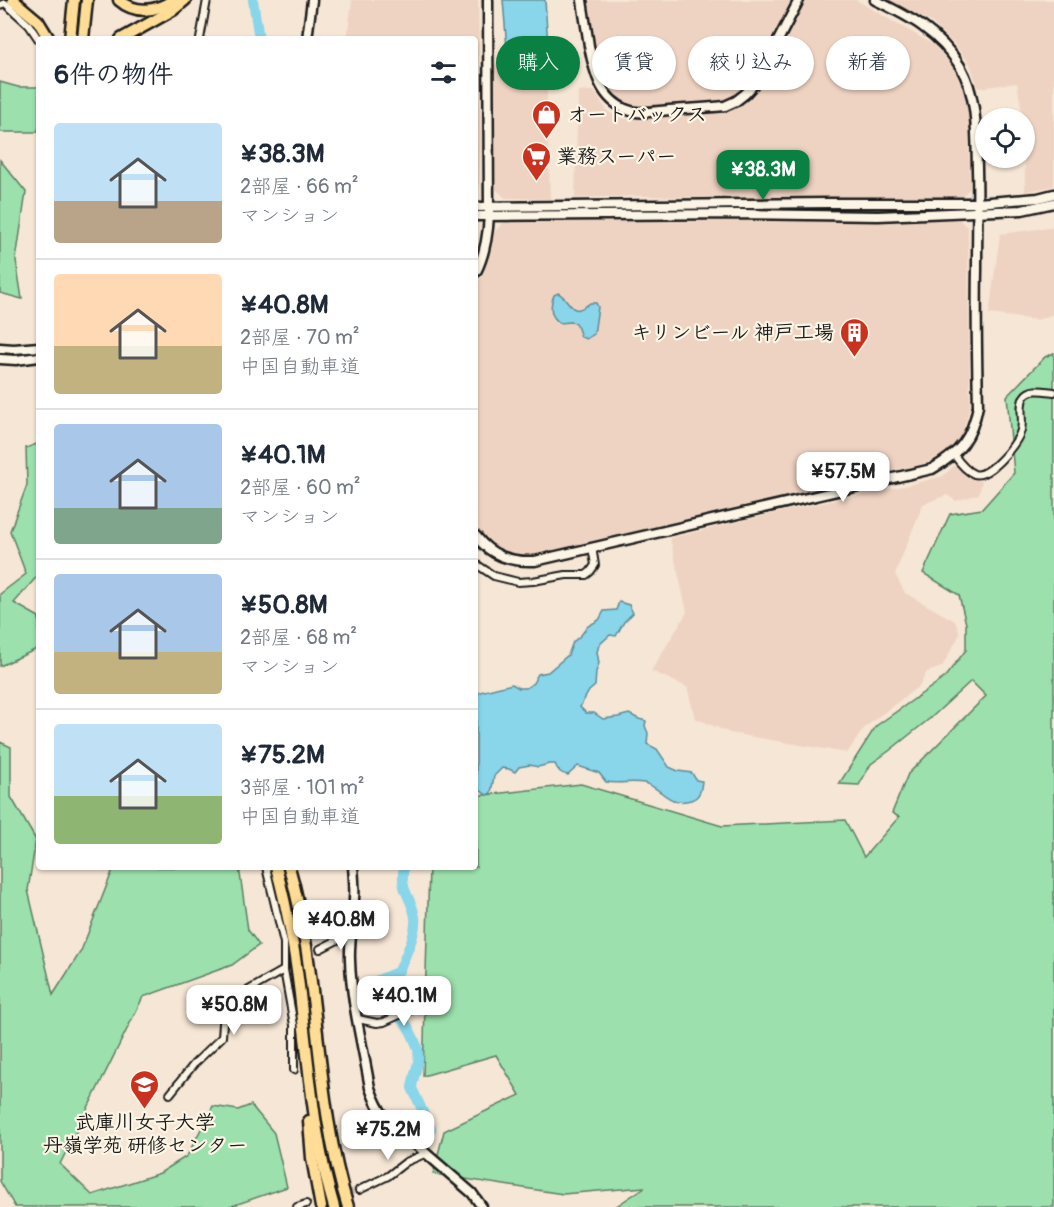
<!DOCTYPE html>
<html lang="ja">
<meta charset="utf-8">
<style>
:root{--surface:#fff;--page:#f6f6f7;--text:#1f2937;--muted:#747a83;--line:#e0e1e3;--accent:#0b8043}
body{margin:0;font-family:Pangolin,"Klee One",sans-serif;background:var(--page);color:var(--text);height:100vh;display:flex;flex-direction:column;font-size:22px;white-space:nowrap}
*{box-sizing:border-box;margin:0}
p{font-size:20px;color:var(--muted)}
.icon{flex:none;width:33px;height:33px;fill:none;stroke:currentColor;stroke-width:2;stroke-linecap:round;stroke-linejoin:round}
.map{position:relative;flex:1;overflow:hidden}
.panel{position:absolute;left:36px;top:36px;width:442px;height:834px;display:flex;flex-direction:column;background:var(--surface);border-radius:6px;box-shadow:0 2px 4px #0004}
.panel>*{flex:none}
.top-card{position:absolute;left:496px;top:36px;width:466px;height:54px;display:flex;gap:12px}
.buttons{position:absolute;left:975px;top:108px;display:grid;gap:12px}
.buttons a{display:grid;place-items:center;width:60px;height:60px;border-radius:50%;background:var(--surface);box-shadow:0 2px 4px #0004;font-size:30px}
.price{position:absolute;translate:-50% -51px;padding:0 14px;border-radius:12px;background:#fff;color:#222;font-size:20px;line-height:39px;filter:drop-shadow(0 2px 3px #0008)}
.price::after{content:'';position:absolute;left:50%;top:36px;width:18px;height:14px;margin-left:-9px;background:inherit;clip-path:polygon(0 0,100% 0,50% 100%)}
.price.selected{background:var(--accent);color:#fff}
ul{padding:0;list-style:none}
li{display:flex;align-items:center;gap:18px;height:150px;padding:0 18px}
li+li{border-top:2px solid var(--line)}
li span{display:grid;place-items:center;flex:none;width:168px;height:120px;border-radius:6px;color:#555}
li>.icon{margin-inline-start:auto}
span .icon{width:72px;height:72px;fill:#fffc;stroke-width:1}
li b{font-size:26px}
h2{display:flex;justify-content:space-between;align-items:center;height:72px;padding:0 18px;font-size:26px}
.pill{padding:0 21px;border-radius:27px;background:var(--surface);box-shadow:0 2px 4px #0004;font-size:21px;line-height:54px}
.pill.selected{background:var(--accent);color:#fff}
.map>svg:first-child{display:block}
.built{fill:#efd3c2}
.green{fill:#9be0ad;stroke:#5c7e64;stroke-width:1.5}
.water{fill:#89d5e9;stroke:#5d8b97;stroke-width:1.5}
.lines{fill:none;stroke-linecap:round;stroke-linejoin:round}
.river{stroke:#89d5e9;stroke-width:10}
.street-tunnel{stroke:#cabeb0;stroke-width:6;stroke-dasharray:6 3;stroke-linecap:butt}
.street-casing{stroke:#1c1c1c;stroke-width:10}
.secondary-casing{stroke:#1c1c1c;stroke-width:13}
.highway-casing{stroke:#1c1c1c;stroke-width:15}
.street{stroke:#fcf5e5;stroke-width:6}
.secondary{stroke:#fcf5e5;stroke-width:8}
.highway{stroke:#ffdd96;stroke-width:10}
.labels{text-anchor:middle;stroke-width:4.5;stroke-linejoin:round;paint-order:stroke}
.poi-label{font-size:20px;font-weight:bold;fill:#1c1c1c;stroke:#fcf5e5;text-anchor:start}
</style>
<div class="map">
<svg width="1054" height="1207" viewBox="0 0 1054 1207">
<rect width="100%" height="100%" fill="#f6e6d5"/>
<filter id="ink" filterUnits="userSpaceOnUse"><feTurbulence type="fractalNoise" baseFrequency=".0167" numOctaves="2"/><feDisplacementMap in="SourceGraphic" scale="12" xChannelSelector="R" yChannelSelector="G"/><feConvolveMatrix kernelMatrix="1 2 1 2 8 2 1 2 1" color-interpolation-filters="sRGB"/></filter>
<g filter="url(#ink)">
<g class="built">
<path d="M352,0H478L481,140L479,189L476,193V39H347Z"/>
<path d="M586,0H794L757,73L749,85L741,92L729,99L716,102L685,106L655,108L631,105L618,98L605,82L596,56Z"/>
<path d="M804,0H856L934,45L953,67L965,94L969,117L970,189L958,199H748L642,196L575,198L578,91H594L608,112L625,119L716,112L731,108L747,98L760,87Z"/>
<path d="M888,0H1054V186L1025,192L1024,118H1023L1017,83L978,88L970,64L954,44L931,22Z"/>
<path d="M546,58L550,199L505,198L495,188L494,64Z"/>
<path d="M960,220L968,228L970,407L962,435L952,448L940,456L926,463L529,556L505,552L485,539L476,524V285L483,275L492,247L494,232L504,222Z"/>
<path d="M1054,227V314L1037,320L989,314L1000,234Z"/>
<path d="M955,465L967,478L982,481L979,494L956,501L947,495L923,504L895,574L905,593L955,621L960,634L942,667L927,672L919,686L865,727L847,753L730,733L695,718L687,687L651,671L687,612L670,538L779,512L908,485L943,476Z"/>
</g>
<g class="green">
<path d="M0,82L18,87H39V127L37,132H0Z"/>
<path d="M0,160L26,192L16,260L22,299L0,293Z"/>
<path d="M1054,353V1207H615L645,1187L563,1194L433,1174L444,1131L520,1095L496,1055L423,1076L429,867H476V796L581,784L722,826L845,820L864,857L899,817L892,813L908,774L986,696L971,681L933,716L889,751L871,764L859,785L839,784L876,726L944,678L966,650V624L959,595L923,573L950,514L982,509L1014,473L1007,396L1045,357Z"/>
<path d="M39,443V574L14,603L39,617V648L0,666V594L26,574L10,531L27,485L26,448Z"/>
<path d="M0,742L11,747V797L36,840L28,890L53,995L81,951L114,867H239L248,930L259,945L232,965L143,997L60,1164L92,1195L160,1173L187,1156L213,1106L238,1110L251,1105L274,1133L287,1187L229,1207H15L0,1181Z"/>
</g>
<g class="water">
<path d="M503,0H545L548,46L507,49Z"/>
<path d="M558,293C573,301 569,319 590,303H596L598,307L594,334L586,339L581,337L576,323L570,322L560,323C549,316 550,305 554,295Z"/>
<path d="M619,602L629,605L633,613L624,622L616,636L610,635L599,645L597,652L599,663L596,672L595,686L589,691L580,707L586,713H594L603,719L618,717L629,714L639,719L646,721L645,726L648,733L647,744L657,749L669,767L678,771L692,773L696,780L702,781C701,790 700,797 691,800C667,807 662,787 644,783C632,781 618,784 606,782L599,773L578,766L568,775C561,774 558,771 555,764H549L538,767L530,765L519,767L515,772L509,769L502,768L494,776L491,793L487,795L481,791H476V693L512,684L519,688H526L533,683L538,674L548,672L568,655L573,642L581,635L588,626L599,620L604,611L616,610Z"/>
</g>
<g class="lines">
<g class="river">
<path d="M253,0L259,39"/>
<path d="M404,867C399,891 412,897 415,917C417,933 405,956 399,971L378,980C375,991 385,1004 392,1013C396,1016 401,1018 404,1021C409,1028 414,1038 417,1046C422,1061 413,1074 412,1088L431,1129"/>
</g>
<g class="street-tunnel">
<path d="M284,970L320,949"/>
<path d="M331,1197L359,1190"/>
</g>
<defs>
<g id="street">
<path d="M0,5L5,3L29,25L39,40"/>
<path d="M200,39L207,0"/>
<path d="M954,455C959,462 966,471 974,474C988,479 1016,445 1020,433C1025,422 1018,407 1024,397C1030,387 1045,391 1054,392"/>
<path d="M476,564L494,576L518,582L533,581L566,575H586L590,572L595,565L592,547"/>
<path d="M266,867L284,943V970L294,1025V1070"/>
<path d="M320,949L351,933"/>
<path d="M358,1019L377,1023L384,1022L417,1007L418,1000L416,996"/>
<path d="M170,1094L194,1064L222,1037L224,1010L231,1000L284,970"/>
<path d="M359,1190L388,1176L406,1162L427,1153"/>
<path d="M297,1207L306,1204"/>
</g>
<g id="secondary">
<path d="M582,0C584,15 587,31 589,46C594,71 600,100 628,110C640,115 656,111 669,110C688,109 706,108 725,106L736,101L745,94L757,81L799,0"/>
<path d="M307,39L312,0"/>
<path d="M476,207L830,203H978L1038,198L1054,194"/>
<path d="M476,216L741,214L878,216L1022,210L1054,203"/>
<path d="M476,272C485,254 488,236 489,215L488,0"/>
<path d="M0,348L14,349L39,347"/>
<path d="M0,359L16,360L39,357"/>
<path d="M476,536C491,556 510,562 535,561L932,469C960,453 972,438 978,406C977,360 976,315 977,269C977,235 978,202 977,169C976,134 978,97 960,66C939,32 910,17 875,0"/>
<path d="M353,867C354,878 355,889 354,899C354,920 349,939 350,960C351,1002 363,1046 370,1088C374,1099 378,1108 385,1118L472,1193L482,1207"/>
</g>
<g id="highway">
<path d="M13,0L38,21L49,39"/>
<path d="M119,0C135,14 156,12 173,0"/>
<path d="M70,39L74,0"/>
<path d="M83,39L87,0"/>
<path d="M121,39L173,10L185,0"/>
<path d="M276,867C289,915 297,963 302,1012C310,1077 315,1144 334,1207"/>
<path d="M289,867C321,978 313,1096 348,1207"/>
<path d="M309,1121L312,1158L321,1207"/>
</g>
</defs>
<use href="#street" class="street-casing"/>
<use href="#secondary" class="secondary-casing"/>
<use href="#highway" class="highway-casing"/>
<use href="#street" class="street"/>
<use href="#secondary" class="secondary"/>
<use href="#highway" class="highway"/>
</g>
</g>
<defs>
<symbol id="shop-pin" viewBox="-11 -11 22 30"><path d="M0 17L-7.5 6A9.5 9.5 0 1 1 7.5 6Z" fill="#c8321e" stroke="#fcf5e5"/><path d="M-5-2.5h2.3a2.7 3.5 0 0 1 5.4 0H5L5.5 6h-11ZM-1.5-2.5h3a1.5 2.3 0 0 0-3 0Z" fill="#fff"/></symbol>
<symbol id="supermarket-pin" viewBox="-11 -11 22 30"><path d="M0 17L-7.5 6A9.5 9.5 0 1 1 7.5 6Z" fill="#c8321e" stroke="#fcf5e5"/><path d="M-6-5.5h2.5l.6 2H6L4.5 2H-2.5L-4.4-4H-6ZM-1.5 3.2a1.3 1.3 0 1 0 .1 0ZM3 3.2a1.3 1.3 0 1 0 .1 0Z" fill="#fff"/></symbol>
<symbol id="building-pin" viewBox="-11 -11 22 30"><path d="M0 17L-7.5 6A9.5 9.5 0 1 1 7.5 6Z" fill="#c8321e" stroke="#fcf5e5"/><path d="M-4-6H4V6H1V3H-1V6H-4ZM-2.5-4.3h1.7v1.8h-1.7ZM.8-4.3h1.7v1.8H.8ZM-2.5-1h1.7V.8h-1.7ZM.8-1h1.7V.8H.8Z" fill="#fff"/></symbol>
<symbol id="university-pin" viewBox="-11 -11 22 30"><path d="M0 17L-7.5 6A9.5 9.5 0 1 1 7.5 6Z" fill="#c8321e" stroke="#fcf5e5"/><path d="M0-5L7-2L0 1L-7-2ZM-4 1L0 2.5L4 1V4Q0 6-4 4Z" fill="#fff"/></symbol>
</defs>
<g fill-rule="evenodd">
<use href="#shop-pin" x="530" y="98" width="33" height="45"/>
<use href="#supermarket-pin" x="520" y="140" width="33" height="45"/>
<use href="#building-pin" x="838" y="316" width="33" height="45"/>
<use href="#university-pin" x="128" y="1068" width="33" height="45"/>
</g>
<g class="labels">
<g class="poi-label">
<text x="567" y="121">オートバックス</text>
<text x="557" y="163">業務スーパー</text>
<text x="834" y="339" text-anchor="end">キリンビール 神戸工場</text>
<text x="145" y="1129" text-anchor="middle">武庫川女子大学<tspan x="145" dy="23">丹嶺学苑 研修センター</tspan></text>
</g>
</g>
</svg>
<div class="buttons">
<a><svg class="icon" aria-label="locate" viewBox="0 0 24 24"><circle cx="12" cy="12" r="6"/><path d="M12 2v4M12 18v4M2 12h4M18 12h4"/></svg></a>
</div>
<b class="price selected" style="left:763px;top:201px">¥38.3M</b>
<b class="price" style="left:843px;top:503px">¥57.5M</b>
<b class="price" style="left:341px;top:951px">¥40.8M</b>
<b class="price" style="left:404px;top:1027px">¥40.1M</b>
<b class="price" style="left:234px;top:1036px">¥50.8M</b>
<b class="price" style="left:388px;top:1161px">¥75.2M</b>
<div class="top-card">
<a class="pill selected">購入</a>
<a class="pill">賃貸</a>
<a class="pill">絞り込み</a>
<a class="pill">新着</a>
</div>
<section class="panel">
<h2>6件の物件<svg class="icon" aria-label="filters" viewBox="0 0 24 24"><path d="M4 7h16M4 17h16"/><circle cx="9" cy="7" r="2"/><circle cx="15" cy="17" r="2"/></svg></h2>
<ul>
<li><span style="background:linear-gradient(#bfe0f5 65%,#b9a48a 0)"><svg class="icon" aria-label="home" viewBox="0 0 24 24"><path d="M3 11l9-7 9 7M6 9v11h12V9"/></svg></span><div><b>¥38.3M</b><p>2部屋 · 66 m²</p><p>マンション</p></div></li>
<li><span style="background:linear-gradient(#ffd9b3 60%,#c2b280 0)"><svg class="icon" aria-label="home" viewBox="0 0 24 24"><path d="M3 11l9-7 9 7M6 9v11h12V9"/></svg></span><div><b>¥40.8M</b><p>2部屋 · 70 m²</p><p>中国自動車道</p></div></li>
<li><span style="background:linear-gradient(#a9c7e8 70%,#7fa58c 0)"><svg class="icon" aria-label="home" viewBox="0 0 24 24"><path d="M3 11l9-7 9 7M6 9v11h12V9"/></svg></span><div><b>¥40.1M</b><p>2部屋 · 60 m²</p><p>マンション</p></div></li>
<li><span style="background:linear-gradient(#a9c7e8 65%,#c2b280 0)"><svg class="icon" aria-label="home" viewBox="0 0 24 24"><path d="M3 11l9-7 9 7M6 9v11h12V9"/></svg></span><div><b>¥50.8M</b><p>2部屋 · 68 m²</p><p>マンション</p></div></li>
<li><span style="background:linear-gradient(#bfe0f5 60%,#8fb573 0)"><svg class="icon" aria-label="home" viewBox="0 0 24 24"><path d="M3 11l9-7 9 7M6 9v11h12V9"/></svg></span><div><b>¥75.2M</b><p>3部屋 · 101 m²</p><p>中国自動車道</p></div></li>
</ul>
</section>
</div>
